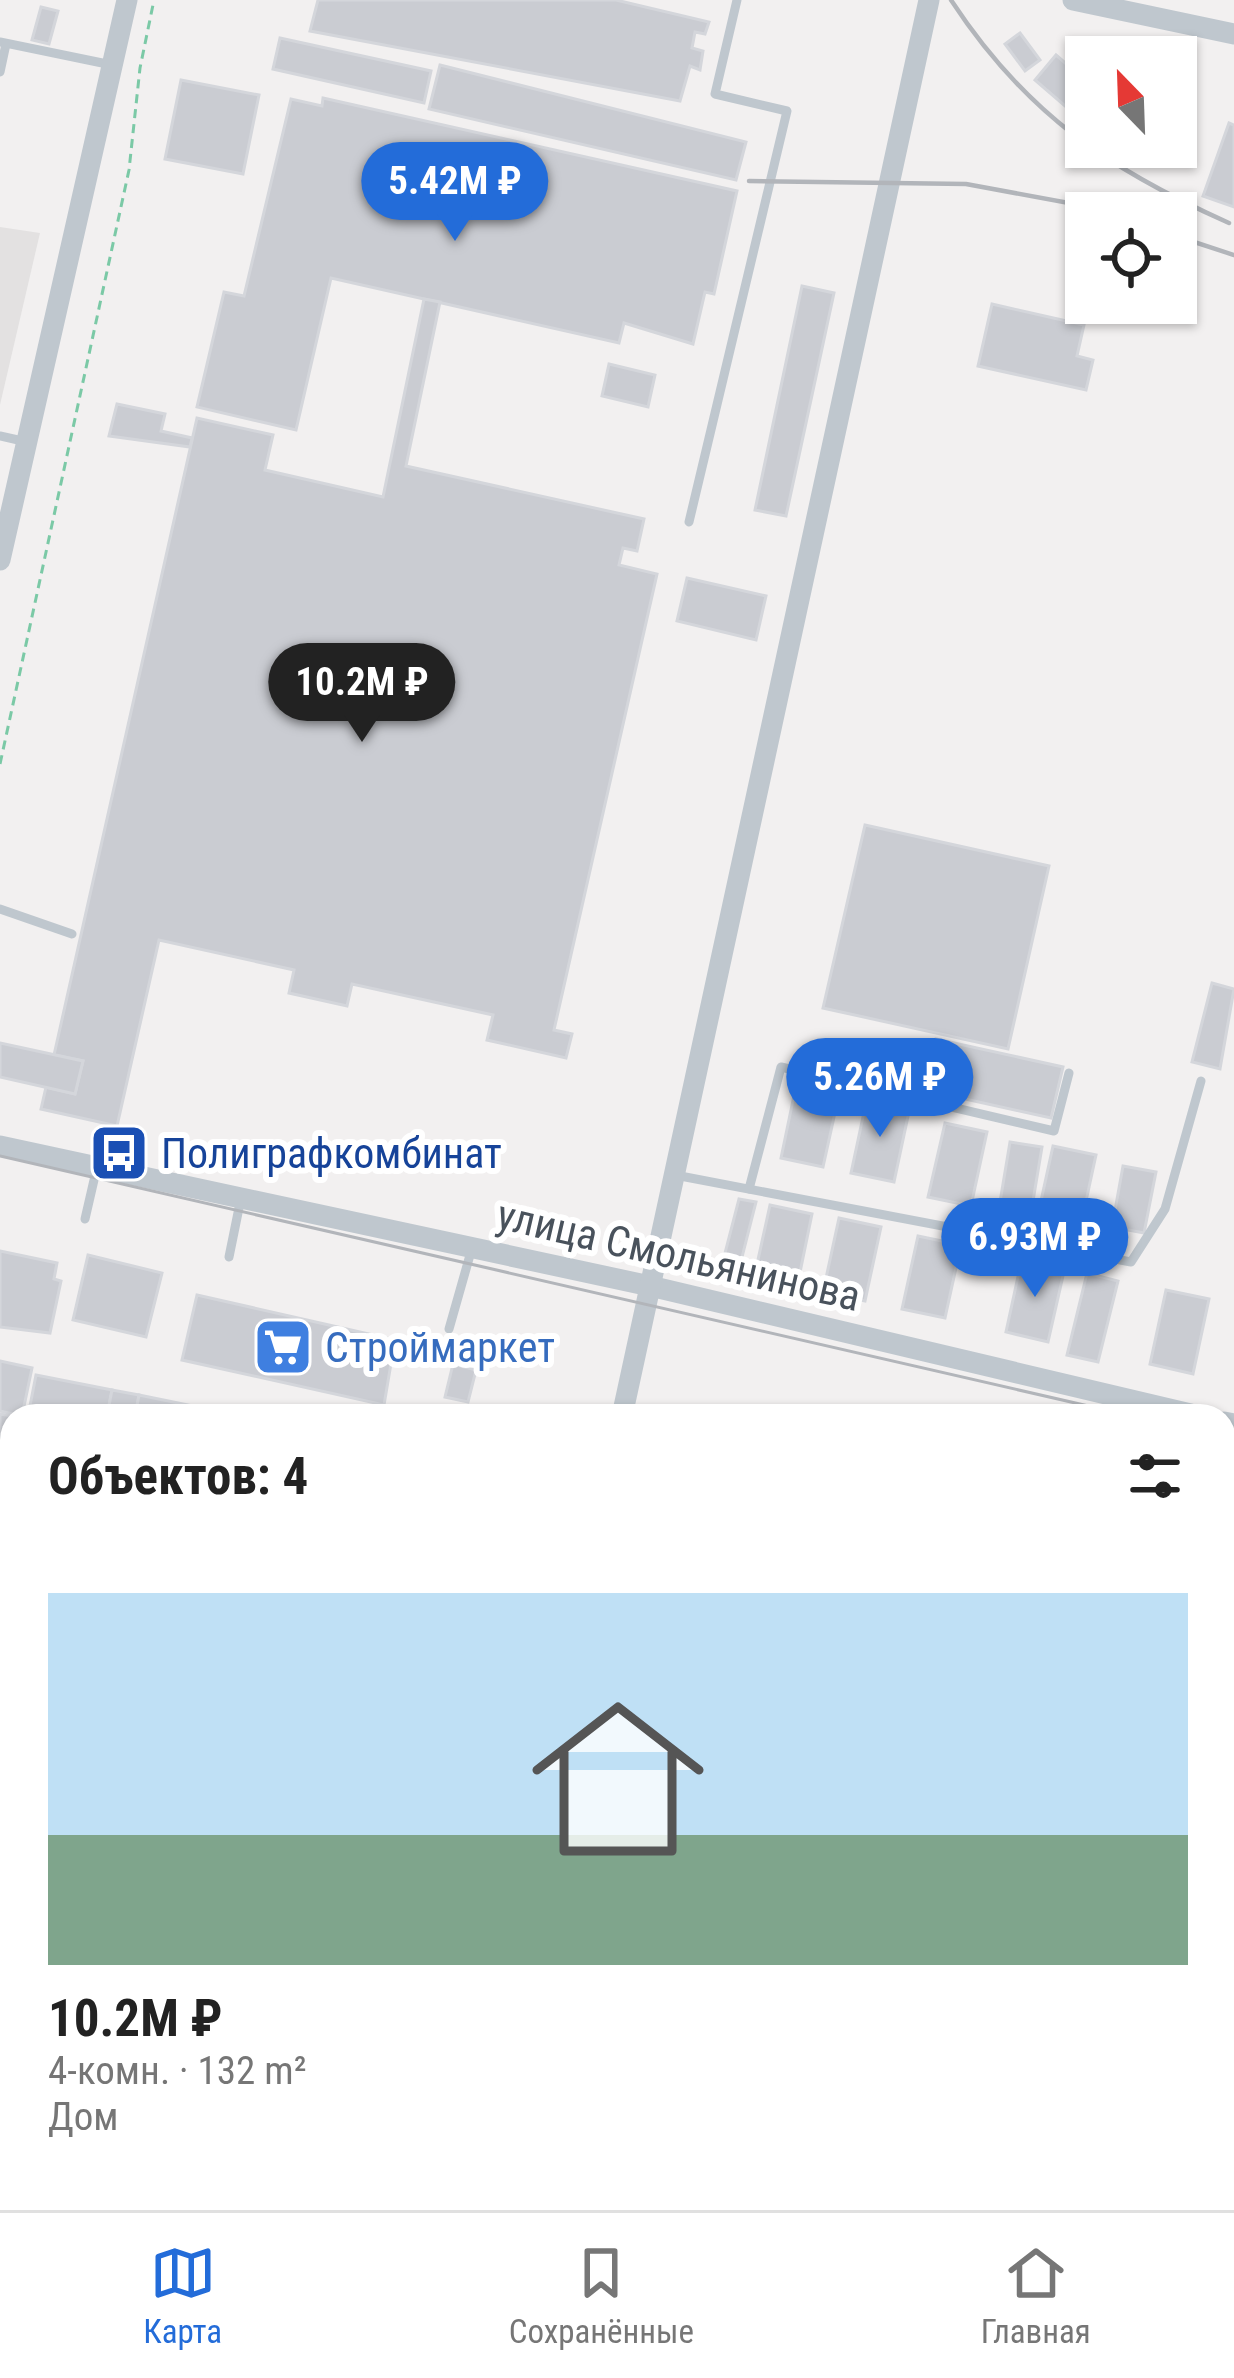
<!DOCTYPE html>
<html lang="ru">
<meta charset="utf-8">
<style>
:root{--surface:#fff;--page:#f6f6f6;--text:#222;--muted:#767676;--line:#e0e0e0;--accent:#236cd9}
body{margin:0;font-family:"Roboto Condensed",sans-serif;background:var(--page);color:var(--text);height:100vh;display:flex;flex-direction:column;font-size:45px;white-space:nowrap}
*{box-sizing:border-box;margin:0}
p{font-size:39px;color:var(--muted)}
.icon{flex:none;width:66px;height:66px;fill:none;stroke:currentColor;stroke-width:2;stroke-linecap:round;stroke-linejoin:round}
.map{position:relative;flex:1;overflow:hidden}
.sheet{position:absolute;left:0px;top:1404px;width:1236px;height:807px;display:flex;flex-direction:column;background:var(--surface);border-radius:36px 36px 0 0;box-shadow:0 3px 9px #0004}
.sheet>*{flex:none}
.needle{width:78px;rotate:337deg}
.tools{position:absolute;left:1065px;top:36px;display:grid;gap:24px}
.tools a{display:grid;place-items:center;width:132px;height:132px;border-radius:0px;background:var(--surface);box-shadow:0 3px 9px #0004;font-size:60px}
.price{position:absolute;translate:-50% -102px;padding:0 27px;border-radius:42px;background:var(--accent);color:#fff;font-size:39px;line-height:78px;filter:drop-shadow(0 3px 6px #0008)}
.price::after{content:'';position:absolute;left:50%;top:72px;width:36px;height:27px;margin-left:-18px;background:inherit;clip-path:polygon(0 0,100% 0,50% 100%)}
.price.selected{background:#222;color:#fff}
ul{padding:0;list-style:none}
li{display:grid;align-content:center;gap:24px;height:636px;padding:0 48px}
li+li{border-top:3px solid var(--line)}
li span{display:grid;place-items:center;height:372px;border-radius:0px;color:#555}
li>.icon{margin-inline-start:auto}
span .icon{width:216px;height:216px;fill:#fffc;stroke-width:1}
li b{font-size:51px}
h2{display:flex;justify-content:space-between;align-items:center;height:144px;padding:0 48px;font-size:51px}
.tab-bar{display:flex;justify-content:space-around;align-items:center;height:168px;border-top:3px solid var(--line);background:var(--surface);font-size:33px;color:var(--muted)}
.tab-bar a{display:grid;justify-items:center;gap:6px}
.tab-bar .selected{color:var(--accent)}
.map>svg:first-child{display:block}
.education{fill:#e3e1e1}
.building{fill:#caccd2;stroke:#d4d6db;stroke-width:3}
.lines{fill:none;stroke-linecap:round;stroke-linejoin:round}
.path{stroke:#7bc9a6;stroke-width:3;stroke-dasharray:9 6;stroke-linecap:butt}
.service{stroke:#bfc7ce;stroke-width:9}
.tertiary{stroke:#bfc7ce;stroke-width:21}
.tram{stroke:#b2b5ba;stroke-width:3}
.rail{stroke:#b2b5ba;stroke-width:4.5}
.labels{text-anchor:middle;stroke-width:12;stroke-linejoin:round;paint-order:stroke}
.transit-label{font-size:42px;fill:#164399;stroke:#fff;text-anchor:start}
.street-label{font-size:42px;fill:#49525c;stroke:#fff}
.shop-label{font-size:42px;fill:#366cbe;stroke:#fff;text-anchor:start}
</style>
<div class="map">
<svg width="1234" height="2210" viewBox="0 0 1234 2210">
<rect width="100%" height="100%" fill="#f2f0f0"/>
<path class="education" d="M0,227L40,233L0,405Z"/>
<g class="building">
<path d="M318,0H616L709,22L705,34L695,32L692,48L703,51L700,70L690,66L680,101L310,31Z"/>
<path d="M41,7L58,11L49,44L32,40Z"/>
<path d="M1020,33L1040,60L1025,71L1005,44Z"/>
<path d="M280,38L431,71L424,103L273,69Z"/>
<path d="M1056,55L1086,81V124L1035,80Z"/>
<path d="M440,65L746,142L736,180L429,109Z"/>
<path d="M181,80L259,95L243,174L165,159Z"/>
<path d="M323,98L737,191L714,294L705,292L693,344L624,323L619,343L331,278L296,430L197,407L224,292L244,296L291,99L322,106Z"/>
<path d="M1229,123L1234,125V207L1203,196Z"/>
<path d="M802,286L834,293L786,516L755,510Z"/>
<path d="M424,299L440,302L406,466L644,519L637,551L623,548L619,565L657,574L554,1030L572,1034L566,1058L487,1040L493,1015L352,984L347,1006L289,993L294,970L159,940L117,1126L41,1109L46,1087L75,1094L83,1061L54,1055L197,418L273,435L265,470L383,497Z"/>
<path d="M992,304L1084,325L1077,356L1093,360L1086,390L978,366Z"/>
<path d="M609,364L655,375L648,407L602,396Z"/>
<path d="M117,404L165,414L161,431L192,438L190,447L109,436Z"/>
<path d="M687,578L766,596L756,640L677,621Z"/>
<path d="M865,825L1049,866L1008,1049L823,1008Z"/>
<path d="M1212,983L1234,989L1220,1069L1192,1062Z"/>
<path d="M936,1039L1063,1067L1051,1118L925,1090Z"/>
<path d="M0,1043L83,1061L75,1094L0,1077Z"/>
<path d="M797,1081L840,1090L823,1167L781,1158Z"/>
<path d="M867,1098L910,1107L894,1182L851,1173Z"/>
<path d="M945,1123L987,1132L971,1206L928,1197Z"/>
<path d="M1010,1142L1042,1147L1030,1219L998,1214Z"/>
<path d="M1053,1146L1096,1155L1080,1229L1037,1219Z"/>
<path d="M1123,1166L1156,1172L1144,1233L1112,1227Z"/>
<path d="M739,1199L756,1202L740,1265L723,1261Z"/>
<path d="M770,1205L812,1214L797,1287L754,1278Z"/>
<path d="M839,1218L881,1227L865,1301L823,1292Z"/>
<path d="M918,1236L961,1245L945,1318L902,1309Z"/>
<path d="M0,1251L57,1263L54,1279L61,1281L50,1333L0,1327Z"/>
<path d="M88,1255L162,1273L146,1337L73,1320Z"/>
<path d="M1022,1258L1065,1267L1048,1342L1006,1332Z"/>
<path d="M1087,1273L1118,1281L1098,1362L1067,1355Z"/>
<path d="M1166,1290L1209,1299L1193,1374L1150,1364Z"/>
<path d="M197,1295L395,1340L384,1405L182,1360Z"/>
<path d="M0,1361L32,1368L22,1416L0,1411Z"/>
<path d="M453,1364L476,1370L468,1402L445,1397Z"/>
<path d="M36,1375L112,1390L107,1416H28Z"/>
<path d="M112,1390L139,1395L135,1416H107Z"/>
<path d="M139,1395L217,1411L216,1416H135Z"/>
<path d="M0,1414L12,1416V1457L0,1455Z"/>
<path d="M12,1554V1791L0,1788V1607Z"/>
<path d="M0,1825L12,1828V1872L0,1869Z"/>
<path d="M0,1955L12,1958V2000L0,2051Z"/>
<path d="M1224,2174L1234,2176V2210H1186L1189,2199H1224Z"/>
<path d="M521,2199H762L759,2210H519Z"/>
<path d="M839,2199H938L936,2210H837Z"/>
</g>
<g class="lines">
<path class="path" d="M0,764L129,170L140,68L154,0"/>
<g class="service">
<path d="M0,42L112,65"/>
<path d="M0,72L6,44"/>
<path d="M0,436L27,442"/>
<path d="M689,522L787,111L715,94L737,0"/>
<path d="M0,909L72,934"/>
<path d="M675,1175L1131,1262L1165,1209L1201,1081"/>
<path d="M749,1189L781,1067L1054,1131L1069,1073"/>
<path d="M85,1219L97,1167"/>
<path d="M229,1257L241,1198"/>
<path d="M449,1329L472,1248"/>
<path d="M1224,1674H1234"/>
<path d="M0,2087L12,2090"/>
<path d="M32,2210L34,2199"/>
<path d="M802,2210L805,2199"/>
<path d="M1159,2210L1162,2199"/>
</g>
<g class="tertiary">
<path d="M1073,0L1234,34"/>
<path d="M0,560L127,0"/>
<path d="M0,1146L650,1286L1199,1416"/>
<path d="M622,1416L929,0"/>
<path d="M1224,1422L1234,1424"/>
<path d="M449,2210L451,2199"/>
</g>
<g class="tram">
<path d="M0,1156L1132,1416"/>
<path d="M1224,1438L1234,1440"/>
</g>
<g class="rail">
<path d="M951,0C1025,113 1108,169 1229,223"/>
<path d="M749,181L966,184L1123,213"/>
<path d="M1176,236L1234,255"/>
</g>
</g>
<defs>
<symbol id="bus-square" viewBox="-11 -11 22 22"><rect x="-9" y="-9" width="18" height="18" rx="4" fill="#1a4fb4" stroke="#fff"/><path d="M-5-6H5V4H4V6H2V4H-2V6H-4V4H-5ZM-3.5-4V0h7V-4ZM-3.5 1.2v1.5H-2V1.2ZM2 1.2v1.5H3.5V1.2Z" fill="#fff"/></symbol>
<symbol id="supermarket-square" viewBox="-11 -11 22 22"><rect x="-9" y="-9" width="18" height="18" rx="4" fill="#3f7fe0" stroke="#fff"/><path d="M-6-5.5h2.5l.6 2H6L4.5 2H-2.5L-4.4-4H-6ZM-1.5 3.2a1.3 1.3 0 1 0 .1 0ZM3 3.2a1.3 1.3 0 1 0 .1 0Z" fill="#fff"/></symbol>
</defs>
<g fill-rule="evenodd">
<use href="#bus-square" x="86" y="1120" width="66" height="66"/>
<use href="#supermarket-square" x="250" y="1314" width="66" height="66"/>
</g>
<g class="labels">
<g class="transit-label">
<text x="161" y="1168">Полиграфкомбинат</text>
</g>
<g class="street-label">
<text transform="translate(679 1255) rotate(13)" y="15">улица Смольянинова</text>
</g>
<g class="shop-label">
<text x="325" y="1362">Строймаркет</text>
</g>
</g>
</svg>
<div class="tools">
<a><svg class="needle" viewBox="-14 -14 28 28"><path d="M0-13l5 13h-10z" fill="#e53935"/><path d="M0 13l5-13h-10z" fill="#767676"/></svg></a>
<a><svg class="icon" aria-label="locate" viewBox="0 0 24 24"><circle cx="12" cy="12" r="6"/><path d="M12 2v4M12 18v4M2 12h4M18 12h4"/></svg></a>
</div>
<b class="price" style="left:455px;top:244px">5.42M ₽</b>
<b class="price selected" style="left:362px;top:745px">10.2M ₽</b>
<b class="price" style="left:880px;top:1140px">5.26M ₽</b>
<b class="price" style="left:1035px;top:1300px">6.93M ₽</b>
<section class="sheet">
<h2>Объектов: 4<svg class="icon" aria-label="filters" viewBox="0 0 24 24"><path d="M4 7h16M4 17h16"/><circle cx="9" cy="7" r="2"/><circle cx="15" cy="17" r="2"/></svg></h2>
<ul>
<li><span style="background:linear-gradient(#bfe0f5 65%,#7fa58c 0)"><svg class="icon" aria-label="home" viewBox="0 0 24 24"><path d="M3 11l9-7 9 7M6 9v11h12V9"/></svg></span><div><b>10.2M ₽</b><p>4-комн. · 132 m²</p><p>Дом</p></div></li>
</ul>
</section>
</div>
<nav class="tab-bar">
<a class="selected"><svg class="icon" aria-label="map" viewBox="0 0 24 24"><path d="M3 6l6-2 6 2 6-2v14l-6 2-6-2-6 2zM9 4v14M15 6v14"/></svg>Карта</a>
<a><svg class="icon" aria-label="saved" viewBox="0 0 24 24"><path d="M7 4h10v16l-5-4-5 4z"/></svg>Сохранённые</a>
<a><svg class="icon" aria-label="home" viewBox="0 0 24 24"><path d="M3 11l9-7 9 7M6 9v11h12V9"/></svg>Главная</a>
</nav>
